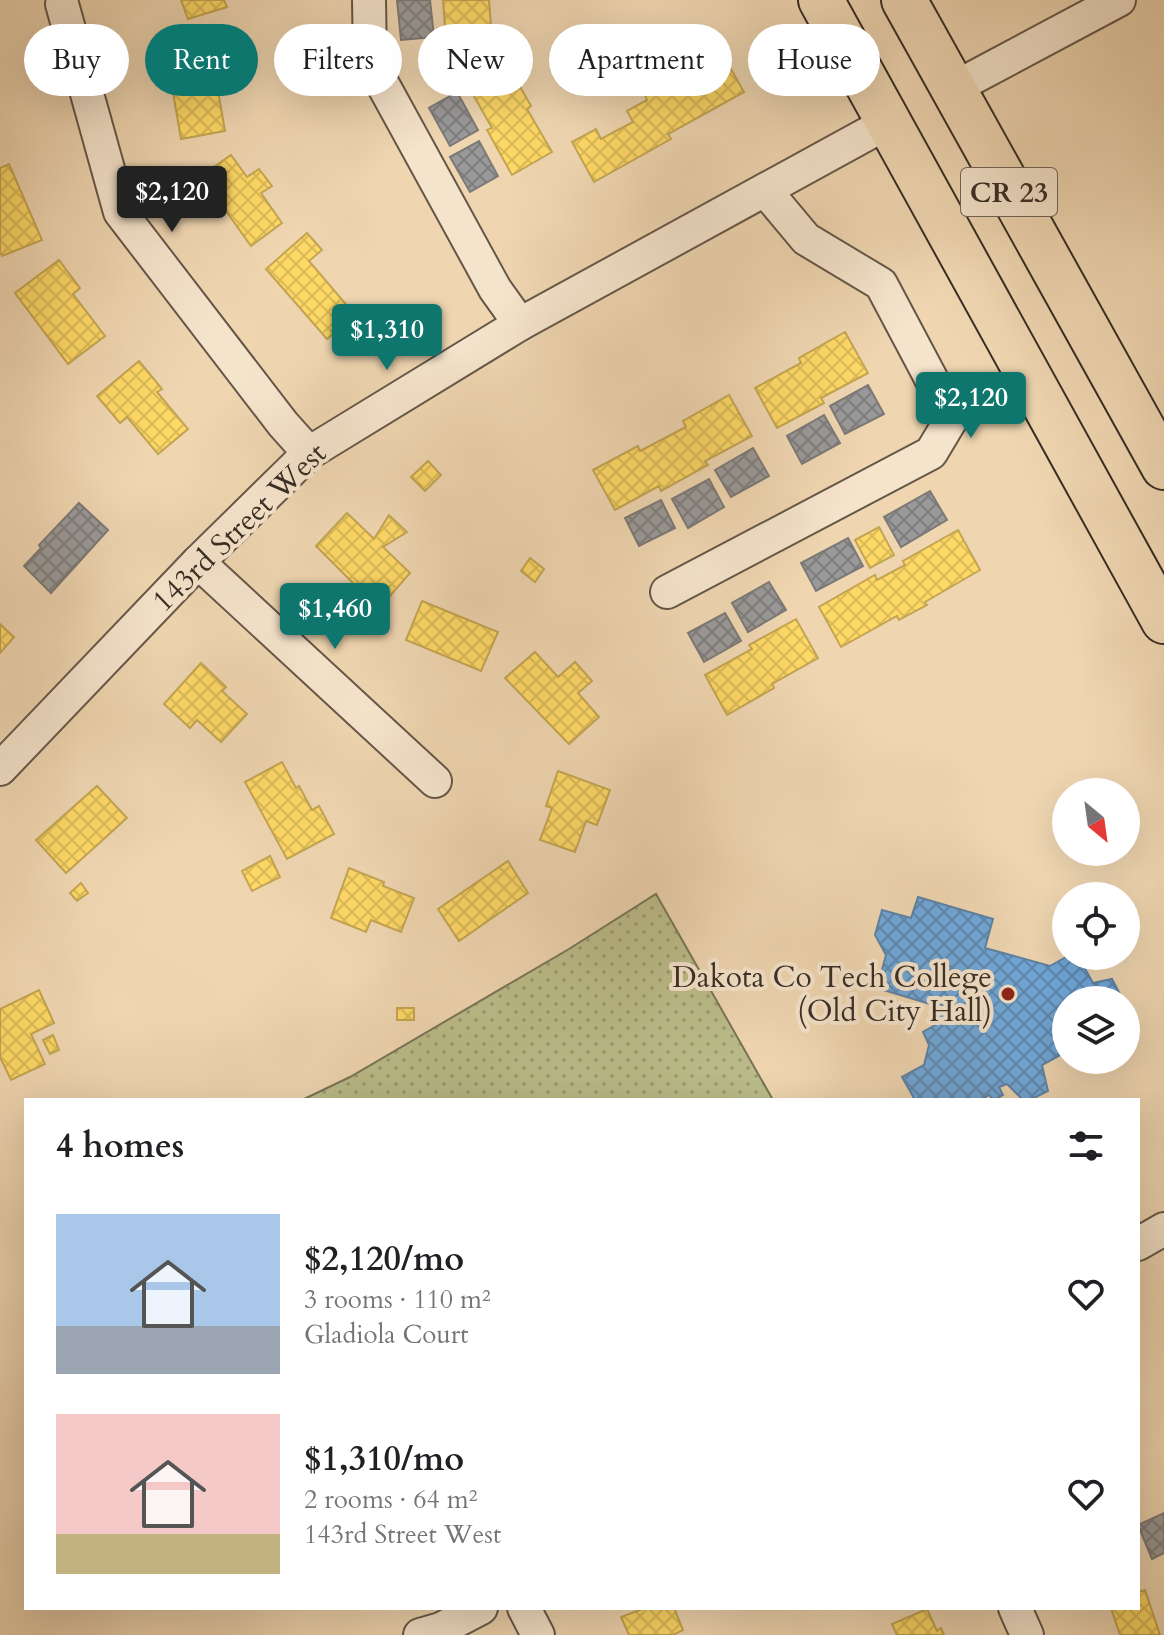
<!DOCTYPE html>
<meta charset="utf-8">
<style>
:root{--surface:#fff;--page:#f2f2f2;--text:#202124;--muted:#757577;--accent:#0f766e}
body{margin:0;font-family:Cardo,serif;background:var(--page);color:var(--text);height:100vh;display:flex;flex-direction:column;font-size:30px;white-space:nowrap}
*{box-sizing:border-box;margin:0}
p{font-size:26px;color:var(--muted)}
.icon{flex:none;width:44px;height:44px;fill:none;stroke:currentColor;stroke-width:2;stroke-linecap:round;stroke-linejoin:round}
.map{position:relative;flex:1;overflow:hidden}
.details{position:absolute;left:24px;top:1098px;width:1116px;height:512px;display:flex;flex-direction:column;background:var(--surface);border-radius:0px;box-shadow:0 8px 32px #0002}
.details>*{flex:none}
.hud{position:absolute;left:24px;top:24px;width:1116px;height:72px;display:flex;gap:16px}
.needle{width:52px;rotate:151deg}
.buttons{position:absolute;left:1052px;top:778px;display:grid;gap:16px}
.buttons a{display:grid;place-items:center;width:88px;height:88px;border-radius:50%;background:var(--surface);box-shadow:0 8px 32px #0002;font-size:40px}
.price{position:absolute;translate:-50% -68px;padding:0 18px;border-radius:8px;background:var(--accent);color:#fff;font-size:26px;line-height:52px;filter:drop-shadow(0 2px 4px #0008)}
.price::after{content:'';position:absolute;left:50%;top:48px;width:24px;height:18px;margin-left:-12px;background:inherit;clip-path:polygon(0 0,100% 0,50% 100%)}
.price.on{background:#222;color:#fff}
ul{padding:0;list-style:none}
li{display:flex;align-items:center;gap:24px;height:200px;padding:0 32px}
li span{display:grid;place-items:center;flex:none;width:224px;height:160px;border-radius:0px;color:#555}
li>.icon{margin-inline-start:auto}
span .icon{width:96px;height:96px;fill:#fffc;stroke-width:1}
li b{font-size:34px}
h2{display:flex;justify-content:space-between;align-items:center;height:96px;padding:0 32px;font-size:34px}
.tag{padding:0 28px;border-radius:36px;background:var(--surface);box-shadow:0 8px 32px #0002;font-size:28px;line-height:72px}
.tag.on{background:var(--accent);color:#fff}
.map>svg:first-child{display:block}
.grass{fill:url(#grass-dots);stroke:#797558;stroke-width:2}
.homes{fill:url(#homes-cross-hatch);stroke:#c3a552;stroke-width:2}
.schools{fill:url(#schools-cross-hatch);stroke:#5e83a5;stroke-width:2}
.industry{fill:url(#industry-cross-hatch);stroke:#7c7976;stroke-width:2}
.lines{fill:none;stroke-linecap:round;stroke-linejoin:round}
.street-casing{stroke:#655748;stroke-width:36}
.highway-casing{stroke:#372d25;stroke-width:48}
.street{stroke:#f5e4cc;stroke-width:32}
.highway{stroke:#efd6b1;stroke-width:44}
.poi-dot{fill:#8f2418;stroke:#f5e4cc;stroke-width:3}
.labels{text-anchor:middle;stroke-width:8;stroke-linejoin:round;paint-order:stroke}
.shield{fill:#f5e4cc;stroke:#706457;stroke-width:2}
.shield-label{font-size:28px;font-weight:bold;fill:#372d25}
.street-label{font-size:30px;fill:#372d25;stroke:#f5e4cc}
.poi-label{font-size:30px;fill:#372d25;stroke:#f5e4cc;text-anchor:end}
</style>
<div class="map">
<svg width="1164" height="1635" viewBox="0 0 1164 1635">
<defs>
<pattern id="grass-dots" width="8" height="8" patternUnits="userSpaceOnUse" patternTransform="scale(2)"><rect width="8" height="8" fill="#bbbd8a"/><path d="M2 2h.1M6 6h.1" fill="none" stroke="#999a71" stroke-width="1.8" stroke-linecap="round"/></pattern>
<pattern id="homes-cross-hatch" width="8" height="8" patternUnits="userSpaceOnUse" patternTransform="scale(2)"><rect width="8" height="8" fill="#ffd966"/><path d="M0 0l8 8M0 8l8-8" fill="none" stroke="#dbbb58"/></pattern>
<pattern id="schools-cross-hatch" width="8" height="8" patternUnits="userSpaceOnUse" patternTransform="scale(2)"><rect width="8" height="8" fill="#6fa8dc"/><path d="M0 0l8 8M0 8l8-8" fill="none" stroke="#5c89b2"/></pattern>
<pattern id="industry-cross-hatch" width="8" height="8" patternUnits="userSpaceOnUse" patternTransform="scale(2)"><rect width="8" height="8" fill="#999"/><path d="M0 0l8 8M0 8l8-8" fill="none" stroke="#7e7d7d"/></pattern>
</defs>
<rect width="100%" height="100%" fill="#efd6b1"/>
<filter id="stains"><feTurbulence type="fractalNoise" baseFrequency=".0025" numOctaves="4"/><feColorMatrix values="0 0 0 0 .2 0 0 0 0 .09 0 0 0 0 .02 0 0 0 .5 -.17"/></filter>
<radialGradient id="worn" r=".72"><stop offset=".6" stop-color="#630" stop-opacity="0"/><stop offset="1" stop-color="#630" stop-opacity=".3"/></radialGradient>
<path class="grass" d="M656,894L773,1100H302L350,1077L569,949Z"/>
<g class="homes">
<path d="M181,0H224L227,7L188,19Z"/>
<path d="M443,0H489L492,38L446,41Z"/>
<path d="M211,50L225,131L181,139L167,58Z"/>
<path d="M722,53L744,92L668,134L671,139L594,182L572,142L596,129L601,139L633,122L627,111L647,100L645,95L667,84L672,94L704,77L698,66Z"/>
<path d="M505,60L531,106L527,109L552,152L512,175L487,130L492,128L466,82Z"/>
<path d="M231,155L247,177L259,169L272,186L261,193L282,223L251,246L201,176Z"/>
<path d="M9,164L42,240L2,256L0,251V168Z"/>
<path d="M307,233L322,250L309,261L355,315L327,339L266,269Z"/>
<path d="M59,260L80,288L73,294L105,336L68,364L15,293Z"/>
<path d="M845,332L868,373L821,398L824,403L777,428L755,388L801,363L799,358Z"/>
<path d="M139,361L162,389L157,392L188,429L158,454L127,417L120,423L97,396Z"/>
<path d="M729,395L752,436L705,461L708,465L661,491L659,486L615,510L593,470L638,446L640,451L686,427L683,421Z"/>
<path d="M428,461L441,475L425,491L411,477Z"/>
<path d="M347,513L374,539L389,515L407,532L383,547L410,573L374,614L348,591L354,584L316,546Z"/>
<path d="M879,527L894,555L870,568L855,540Z"/>
<path d="M958,530L980,570L925,602L927,605L899,620L897,616L841,647L819,607L875,575L877,580L905,565L903,561Z"/>
<path d="M530,558L544,569L535,582L521,571Z"/>
<path d="M422,601L498,632L481,671L406,640Z"/>
<path d="M796,619L818,658L772,684L774,688L727,715L705,675L752,649L749,645Z"/>
<path d="M0,624L14,637L0,653Z"/>
<path d="M535,652L558,677L575,662L592,681L578,693L599,717L569,744L505,678Z"/>
<path d="M201,663L226,687L222,691L247,714L221,742L197,720L190,728L164,704Z"/>
<path d="M282,762L296,788L299,786L312,810L319,806L334,834L287,859L245,782Z"/>
<path d="M558,771L610,790L597,825L586,821L575,852L540,840L552,808L546,806Z"/>
<path d="M97,786L127,818L66,873L36,840Z"/>
<path d="M270,856L280,877L252,891L242,871Z"/>
<path d="M508,861L528,893L459,941L438,909Z"/>
<path d="M349,868L384,882L383,886L414,898L401,932L371,920L366,932L331,918Z"/>
<path d="M81,883L88,893L77,901L70,893Z"/>
<path d="M39,990L54,1023L31,1034L45,1064L11,1080L0,1057V1009Z"/>
<rect x="397" y="1008" width="17" height="12"/>
<path d="M53,1035L59,1050L50,1054L43,1040Z"/>
<path d="M1145,1590L1160,1635H1120L1111,1608H1138V1592Z"/>
<path d="M645,1608H674L683,1630L673,1635H629L621,1617Z"/>
<path d="M927,1609L937,1631L941,1628L944,1635H897L892,1624Z"/>
</g>
<path class="schools" d="M918,897L993,919L985,948L1050,966L1068,956H1078L1093,983L1112,979L1123,1000H1066V1052L1042,1065L1048,1091L1030,1100H1023L1007,1084L999,1087L1003,1095L994,1100L989,1095L981,1100H915L902,1077L924,1065L929,1045L923,1032L935,1025L940,1007L877,988L886,955L875,935L882,910L911,918Z"/>
<g class="industry">
<path d="M397,0H430L434,37L401,40Z"/>
<path d="M457,92L478,130L450,146L429,108Z"/>
<path d="M479,141L498,176L470,192L450,157Z"/>
<path d="M868,385L884,414L845,434L830,406Z"/>
<path d="M824,415L840,443L802,464L787,436Z"/>
<path d="M753,448L769,476L731,497L715,470Z"/>
<path d="M709,479L724,507L688,528L672,499Z"/>
<path d="M930,491L947,520L901,547L884,517Z"/>
<path d="M661,500L675,528L639,546L625,518Z"/>
<path d="M79,503L108,530L51,593L24,566L41,548L39,545Z"/>
<path d="M848,538L863,566L816,591L801,563Z"/>
<path d="M769,582L786,610L748,632L732,603Z"/>
<path d="M725,613L741,641L704,662L688,633Z"/>
<path d="M1164,1513V1553L1152,1559L1138,1525Z"/>
</g>
<g class="lines">
<defs>
<g id="street">
<path d="M369,0L370,61L495,289L520,324"/>
<path d="M62,4L120,212L283,424L309,453"/>
<path d="M952,89L1119,0"/>
<path d="M198,562L435,781"/>
<path d="M667,592L931,453L952,418L881,284L806,239L765,190"/>
<path d="M0,769L198,562L309,453L520,324L887,123"/>
<path d="M1138,1244L1164,1229"/>
<path d="M524,1608L538,1635"/>
<path d="M1015,1608L1027,1635"/>
<path d="M420,1635L441,1629L481,1608"/>
</g>
<g id="highway">
<path d="M821,0L1164,621"/>
<path d="M904,0L1164,467"/>
</g>
</defs>
<use href="#street" class="street-casing"/>
<use href="#highway" class="highway-casing"/>
<use href="#street" class="street"/>
<use href="#highway" class="highway"/>
</g>
<circle class="poi-dot" cx="1008" cy="994" r="8"/>
<g class="labels">
<rect class="shield" x="961" y="168" width="96" height="48" rx="6"/>
<g class="shield-label">
<text x="1009" y="202">CR 23</text>
</g>
<g class="street-label">
<text transform="translate(239 527) rotate(-44)" y="10">143rd Street West</text>
</g>
<g class="poi-label">
<text x="992" y="987">Dakota Co Tech College<tspan x="992" dy="34">(Old City Hall)</tspan></text>
</g>
</g>
<rect width="100%" height="100%" filter="url(#stains)"/>
<rect width="100%" height="100%" fill="url(#worn)"/>
</svg>
<div class="buttons">
<a><svg class="needle" viewBox="-14 -14 28 28"><path d="M0-13l5 13h-10z" fill="#e53935"/><path d="M0 13l5-13h-10z" fill="#757577"/></svg></a>
<a><svg class="icon" aria-label="locate" viewBox="0 0 24 24"><circle cx="12" cy="12" r="6"/><path d="M12 2v4M12 18v4M2 12h4M18 12h4"/></svg></a>
<a><svg class="icon" aria-label="layers" viewBox="0 0 24 24"><path d="M12 4l9 5-9 5-9-5zM3 14l9 5 9-5"/></svg></a>
</div>
<b class="price on" style="left:172px;top:234px">$2,120</b>
<b class="price" style="left:387px;top:372px">$1,310</b>
<b class="price" style="left:971px;top:440px">$2,120</b>
<b class="price" style="left:335px;top:651px">$1,460</b>
<div class="hud">
<a class="tag">Buy</a>
<a class="tag on">Rent</a>
<a class="tag">Filters</a>
<a class="tag">New</a>
<a class="tag">Apartment</a>
<a class="tag">House</a>
</div>
<section class="details">
<h2>4 homes<svg class="icon" aria-label="filters" viewBox="0 0 24 24"><path d="M4 7h16M4 17h16"/><circle cx="9" cy="7" r="2"/><circle cx="15" cy="17" r="2"/></svg></h2>
<ul>
<li><span style="background:linear-gradient(#a9c7e8 70%,#9aa5b1 0)"><svg class="icon" aria-label="home" viewBox="0 0 24 24"><path d="M3 11l9-7 9 7M6 9v11h12V9"/></svg></span><div><b>$2,120/mo</b><p>3 rooms · 110 m²</p><p>Gladiola Court</p></div><svg class="icon" aria-label="heart" viewBox="0 0 24 24"><path d="M12 20l-8-8c-3-5 5-10 8-4 3-6 11-1 8 4z"/></svg></li>
<li><span style="background:linear-gradient(#f6c9c9 75%,#c2b280 0)"><svg class="icon" aria-label="home" viewBox="0 0 24 24"><path d="M3 11l9-7 9 7M6 9v11h12V9"/></svg></span><div><b>$1,310/mo</b><p>2 rooms · 64 m²</p><p>143rd Street West</p></div><svg class="icon" aria-label="heart" viewBox="0 0 24 24"><path d="M12 20l-8-8c-3-5 5-10 8-4 3-6 11-1 8 4z"/></svg></li>
</ul>
</section>
</div>
